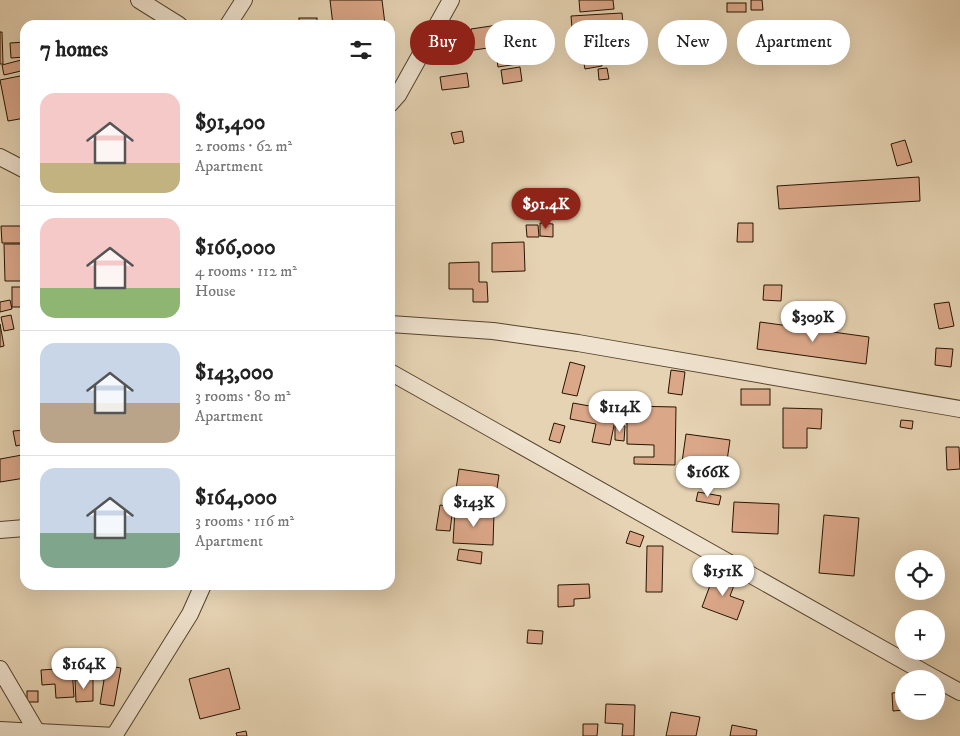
<!DOCTYPE html>
<meta charset="utf-8">
<style>
:root{--surface:#fff;--page:#f6f6f6;--text:#222;--muted:#767676;--line:#e0e0e0;--accent:#8f2418}
body{margin:0;font-family:"IM FELL DW Pica",serif;background:var(--page);color:var(--text);height:100vh;display:flex;flex-direction:column;font-size:19px;white-space:nowrap}
*{box-sizing:border-box;margin:0}
p{font-size:16px;color:var(--muted)}
.icon{flex:none;width:28px;height:28px;fill:none;stroke:currentColor;stroke-width:2;stroke-linecap:round;stroke-linejoin:round}
.map{position:relative;flex:1;overflow:hidden}
.sheet{position:absolute;left:20px;top:20px;width:375px;height:570px;display:flex;flex-direction:column;background:var(--surface);border-radius:15px;box-shadow:0 5px 20px #0002}
.sheet>*{flex:none}
.guide{position:absolute;left:410px;top:20px;width:475px;height:45px;display:flex;gap:10px}
.controls{position:absolute;left:895px;top:550px;display:grid;gap:10px}
.controls a{display:grid;place-items:center;width:50px;height:50px;border-radius:50%;background:var(--surface);box-shadow:0 5px 20px #0002;font-size:25px}
.price{position:absolute;translate:-50% -42px;padding:0 11px;border-radius:18px;background:#fff;color:#222;font-size:16px;line-height:32px;filter:drop-shadow(0 1px 2px #0008)}
.price::after{content:'';position:absolute;left:50%;top:30px;width:15px;height:11px;margin-left:-8px;background:inherit;clip-path:polygon(0 0,100% 0,50% 100%)}
.price.selected{background:var(--accent);color:#fff}
ul{padding:0;list-style:none}
li{display:flex;align-items:center;gap:15px;height:125px;padding:0 20px}
li+li{border-top:1px solid var(--line)}
li span{display:grid;place-items:center;flex:none;width:140px;height:100px;border-radius:15px;color:#555}
li>.icon{margin-inline-start:auto}
span .icon{width:60px;height:60px;fill:#fffc;stroke-width:1}
li b{font-size:21px}
h2{display:flex;justify-content:space-between;align-items:center;height:60px;padding:0 20px;font-size:21px}
.chip{padding:0 18px;border-radius:22px;background:var(--surface);box-shadow:0 5px 20px #0002;font-size:18px;line-height:45px}
.chip.selected{background:var(--accent);color:#fff}
.map>svg:first-child{display:block}
.building{fill:#dba789;stroke:#261400}
.lines{fill:none;stroke-linecap:round;stroke-linejoin:round}
.street-casing{stroke:#56442d;stroke-width:18}
.street{stroke:#efe2ce;stroke-width:16}
</style>
<div class="map">
<svg width="960" height="736" viewBox="0 0 960 736">
<rect width="100%" height="100%" fill="#e6d3b3"/>
<filter id="stains"><feTurbulence type="fractalNoise" baseFrequency=".004" numOctaves="4"/><feColorMatrix values="0 0 0 0 .2 0 0 0 0 .09 0 0 0 0 .02 0 0 0 .5 -.17"/></filter>
<radialGradient id="worn" r=".72"><stop offset=".6" stop-color="#630" stop-opacity="0"/><stop offset="1" stop-color="#630" stop-opacity=".3"/></radialGradient>
<g class="building">
<path d="M330,0H382L385,24L333,25Z"/>
<path d="M579,0H613L614,9L580,12Z"/>
<path d="M751,0H762L763,10H751Z"/>
<rect x="727" y="3" width="19" height="9"/>
<path d="M622,13L623,24L572,28L571,16Z"/>
<rect x="299" y="18" width="18" height="7"/>
<path d="M511,23L517,64L498,67L495,47L474,50L471,29Z"/>
<path d="M0,32H2L3,64H0Z"/>
<path d="M25,42V57L11,58L10,43Z"/>
<path d="M598,46L602,66L585,69L581,49Z"/>
<path d="M25,59V70L4,75L2,65Z"/>
<path d="M520,67L522,81L503,84L501,70Z"/>
<path d="M607,68L609,79L599,80L598,69Z"/>
<path d="M467,73L469,87L442,90L440,77Z"/>
<path d="M25,75V118L8,121L0,80Z"/>
<path d="M462,131L464,142L454,144L451,133Z"/>
<path d="M905,140L912,162L897,166L891,144Z"/>
<path d="M919,177L920,201L779,209L777,186Z"/>
<path d="M540,223L553,224V237L540,236Z"/>
<path d="M738,223H753V242H737Z"/>
<path d="M526,225H538L539,237H527Z"/>
<path d="M1,226H25V243H2Z"/>
<path d="M524,242L525,271L492,272V243Z"/>
<path d="M4,244H23L25,281H5Z"/>
<path d="M479,262V282H487L488,302H473V289H449V263Z"/>
<path d="M764,285H782L781,301L763,300Z"/>
<rect x="12" y="287" width="13" height="20"/>
<path d="M10,300L12,309L0,312V302Z"/>
<path d="M949,302L954,326L939,329L934,304Z"/>
<path d="M11,315L14,329L4,331L1,317Z"/>
<path d="M760,322L869,337L866,364L757,349Z"/>
<path d="M0,324L4,346L0,347Z"/>
<path d="M936,348L953,349L951,367L935,365Z"/>
<path d="M570,362L585,366L577,396L562,393Z"/>
<path d="M671,370L685,372L682,395L668,393Z"/>
<rect x="741" y="389" width="29" height="16"/>
<path d="M573,403L617,411L610,445L592,442L596,424L570,419Z"/>
<path d="M627,406L676,407L675,465L634,464V457H654V445L627,444Z"/>
<path d="M783,408L822,409L821,429L807,428V448H783Z"/>
<path d="M901,420L913,421L912,429L900,427Z"/>
<path d="M554,423L565,426L560,443L549,440Z"/>
<path d="M615,426H625L624,441L615,440Z"/>
<path d="M25,430V444L16,446L13,431Z"/>
<path d="M686,434L730,440L724,481L680,476Z"/>
<path d="M946,447H959L960,469L947,470Z"/>
<path d="M22,455L25,478L0,482V459Z"/>
<path d="M459,469L499,475L494,509L454,503Z"/>
<path d="M698,492L721,496L719,505L696,501Z"/>
<path d="M734,502L779,504L778,534L732,532Z"/>
<path d="M440,505L453,507L450,531L436,530Z"/>
<path d="M455,510L494,512L493,545L453,543Z"/>
<path d="M824,515L859,518L854,576L819,573Z"/>
<path d="M630,531L644,536L640,547L626,543Z"/>
<path d="M647,546H663L662,592H646Z"/>
<path d="M459,549L482,552L481,564L457,560Z"/>
<path d="M715,572L736,580L730,596L744,601L737,620L702,607Z"/>
<path d="M589,584L590,598L574,599V606L558,607V585Z"/>
<path d="M528,630L543,631L542,644L527,643Z"/>
<path d="M76,660L121,668L114,706L100,704L104,680L73,674Z"/>
<path d="M72,668L74,697L56,698L55,684L42,685L41,670Z"/>
<path d="M229,668L240,709L200,719L189,679Z"/>
<path d="M93,679V701L76,702L75,680Z"/>
<rect x="27" y="691" width="11" height="11"/>
<path d="M904,692V710L893,711L892,693Z"/>
<path d="M606,704L635,705L634,736H622L623,724L605,723Z"/>
<path d="M671,712L700,717L696,736H666Z"/>
<path d="M583,724H598L597,736H583Z"/>
<path d="M732,725L757,730L756,736H730Z"/>
<path d="M246,731L247,736H237L236,733Z"/>
</g>
<g class="lines">
<defs>
<g id="street">
<path d="M139,0L179,25"/>
<path d="M228,25L244,0"/>
<path d="M390,104L398,95L451,0"/>
<path d="M0,157L25,170"/>
<path d="M390,324L493,331L578,343L960,409"/>
<path d="M390,372L936,679"/>
<path d="M0,530L25,528"/>
<path d="M0,669L37,732"/>
<path d="M936,679L960,692"/>
<path d="M0,730L115,736"/>
<path d="M114,736L190,614L203,585"/>
</g>
</defs>
<use href="#street" class="street-casing"/>
<use href="#street" class="street"/>
</g>
<rect width="100%" height="100%" filter="url(#stains)"/>
<rect width="100%" height="100%" fill="url(#worn)"/>
</svg>
<div class="controls">
<a><svg class="icon" aria-label="locate" viewBox="0 0 24 24"><circle cx="12" cy="12" r="6"/><path d="M12 2v4M12 18v4M2 12h4M18 12h4"/></svg></a>
<a>+</a>
<a>−</a>
</div>
<b class="price selected" style="left:546px;top:230px">$91.4K</b>
<b class="price" style="left:813px;top:343px">$309K</b>
<b class="price" style="left:620px;top:433px">$114K</b>
<b class="price" style="left:708px;top:498px">$166K</b>
<b class="price" style="left:474px;top:528px">$143K</b>
<b class="price" style="left:723px;top:597px">$151K</b>
<b class="price" style="left:84px;top:690px">$164K</b>
<div class="guide">
<a class="chip selected">Buy</a>
<a class="chip">Rent</a>
<a class="chip">Filters</a>
<a class="chip">New</a>
<a class="chip">Apartment</a>
</div>
<section class="sheet">
<h2>7 homes<svg class="icon" aria-label="filters" viewBox="0 0 24 24"><path d="M4 7h16M4 17h16"/><circle cx="9" cy="7" r="2"/><circle cx="15" cy="17" r="2"/></svg></h2>
<ul>
<li><span style="background:linear-gradient(#f6c9c9 70%,#c2b280 0)"><svg class="icon" aria-label="home" viewBox="0 0 24 24"><path d="M3 11l9-7 9 7M6 9v11h12V9"/></svg></span><div><b>$91,400</b><p>2 rooms · 62 m²</p><p>Apartment</p></div></li>
<li><span style="background:linear-gradient(#f6c9c9 70%,#8fb573 0)"><svg class="icon" aria-label="home" viewBox="0 0 24 24"><path d="M3 11l9-7 9 7M6 9v11h12V9"/></svg></span><div><b>$166,000</b><p>4 rooms · 112 m²</p><p>House</p></div></li>
<li><span style="background:linear-gradient(#c9d6e8 60%,#b9a48a 0)"><svg class="icon" aria-label="home" viewBox="0 0 24 24"><path d="M3 11l9-7 9 7M6 9v11h12V9"/></svg></span><div><b>$143,000</b><p>3 rooms · 80 m²</p><p>Apartment</p></div></li>
<li><span style="background:linear-gradient(#c9d6e8 65%,#7fa58c 0)"><svg class="icon" aria-label="home" viewBox="0 0 24 24"><path d="M3 11l9-7 9 7M6 9v11h12V9"/></svg></span><div><b>$164,000</b><p>3 rooms · 116 m²</p><p>Apartment</p></div></li>
</ul>
</section>
</div>
